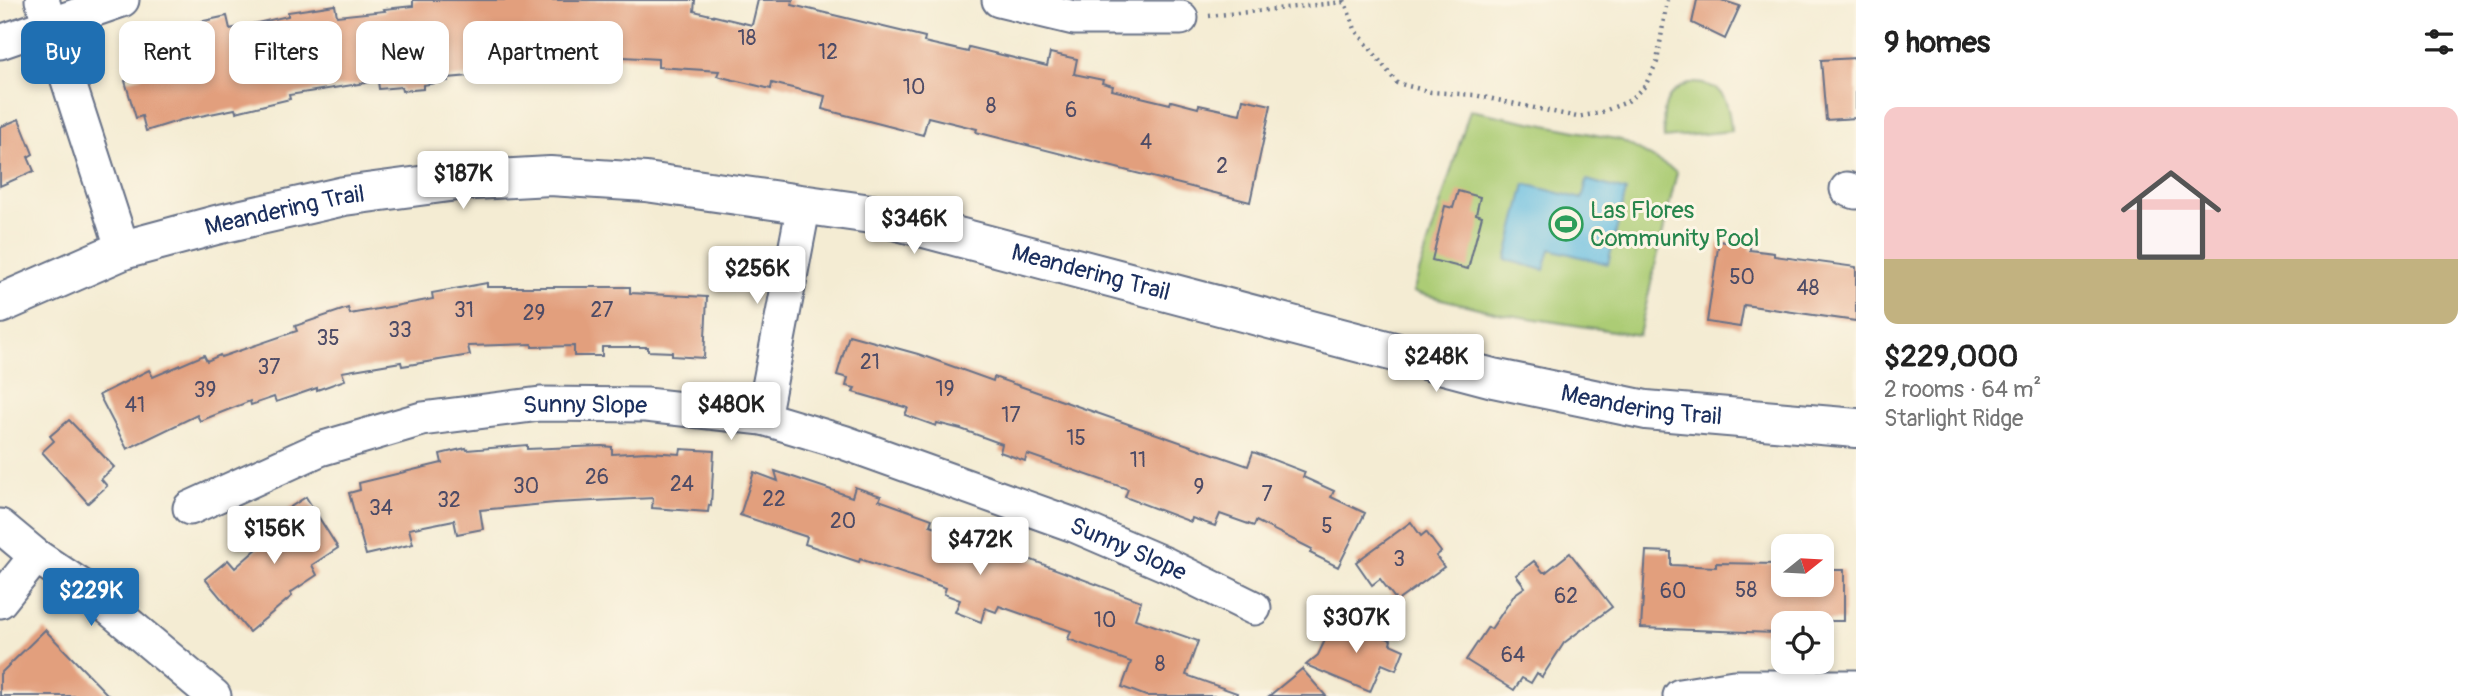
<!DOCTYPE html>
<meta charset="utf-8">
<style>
:root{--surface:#fff;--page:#f6f6f6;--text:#222;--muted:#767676;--accent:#1f6fb2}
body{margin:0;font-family:Pangolin,sans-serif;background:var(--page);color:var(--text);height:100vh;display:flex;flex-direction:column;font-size:26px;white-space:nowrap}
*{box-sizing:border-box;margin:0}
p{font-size:23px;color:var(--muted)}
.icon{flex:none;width:38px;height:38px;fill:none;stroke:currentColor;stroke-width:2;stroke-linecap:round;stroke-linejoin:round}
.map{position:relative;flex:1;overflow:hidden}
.details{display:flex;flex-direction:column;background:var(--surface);width:630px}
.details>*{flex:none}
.hud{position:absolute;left:21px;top:21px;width:665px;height:63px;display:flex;gap:14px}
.needle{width:46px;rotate:72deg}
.tools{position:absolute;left:1771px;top:534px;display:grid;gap:14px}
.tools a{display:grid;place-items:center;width:63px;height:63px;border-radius:14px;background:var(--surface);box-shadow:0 4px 10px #0003;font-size:35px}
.price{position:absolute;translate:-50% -60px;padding:0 16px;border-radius:7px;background:#fff;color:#222;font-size:23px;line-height:46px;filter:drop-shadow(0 2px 4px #0008)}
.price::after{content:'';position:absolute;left:50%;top:42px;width:21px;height:16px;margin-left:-10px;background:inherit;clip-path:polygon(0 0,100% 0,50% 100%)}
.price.active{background:var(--accent);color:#fff}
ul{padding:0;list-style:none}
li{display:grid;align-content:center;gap:14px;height:371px;padding:0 28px}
li span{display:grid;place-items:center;height:217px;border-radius:14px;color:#555}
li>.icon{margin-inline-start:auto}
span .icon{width:126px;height:126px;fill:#fffc;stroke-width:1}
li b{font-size:30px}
h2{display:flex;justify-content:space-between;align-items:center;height:84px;padding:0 28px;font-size:30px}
.pill{padding:0 24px;border-radius:14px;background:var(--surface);box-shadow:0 4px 10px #0003;font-size:24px;line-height:63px}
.pill.active{background:var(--accent);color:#fff}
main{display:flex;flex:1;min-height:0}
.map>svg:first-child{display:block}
.green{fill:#accc74;stroke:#647e69;stroke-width:2}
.water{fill:#63bce0;stroke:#3f769f;stroke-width:2}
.building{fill:#e29f7d}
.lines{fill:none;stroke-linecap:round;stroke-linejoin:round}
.minor-casing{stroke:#677187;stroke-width:37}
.tertiary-casing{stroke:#677187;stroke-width:42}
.path{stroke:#677187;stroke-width:4.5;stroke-dasharray:2 5;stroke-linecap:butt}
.minor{stroke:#fff;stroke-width:33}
.tertiary{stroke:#fff;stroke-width:38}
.labels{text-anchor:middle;stroke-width:6;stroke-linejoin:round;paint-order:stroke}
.number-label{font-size:21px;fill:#4d4b66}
.leisure-label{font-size:24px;fill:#27864d;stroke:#fcf5e5;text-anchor:start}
.street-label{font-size:24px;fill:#1b2f5e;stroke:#fcf5e5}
</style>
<main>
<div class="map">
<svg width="1856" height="696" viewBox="0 0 1856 696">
<rect width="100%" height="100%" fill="#fcf5e5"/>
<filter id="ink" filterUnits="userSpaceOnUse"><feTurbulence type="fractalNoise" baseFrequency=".0143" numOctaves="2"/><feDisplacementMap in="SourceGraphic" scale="14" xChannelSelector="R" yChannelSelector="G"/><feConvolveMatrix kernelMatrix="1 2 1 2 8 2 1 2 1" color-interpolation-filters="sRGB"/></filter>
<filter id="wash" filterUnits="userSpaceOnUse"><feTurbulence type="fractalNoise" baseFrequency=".00686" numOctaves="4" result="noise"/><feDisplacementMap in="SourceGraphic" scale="28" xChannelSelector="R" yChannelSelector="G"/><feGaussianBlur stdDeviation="1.57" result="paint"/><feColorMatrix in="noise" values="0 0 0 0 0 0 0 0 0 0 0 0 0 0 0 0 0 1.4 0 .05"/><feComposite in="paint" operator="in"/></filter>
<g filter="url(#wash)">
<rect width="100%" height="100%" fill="#f4ecd3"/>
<g class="green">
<path d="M1689,83C1723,82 1729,100 1731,131L1664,138C1663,111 1661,95 1689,83Z"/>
<path d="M1470,110L1621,140L1677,172L1639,335L1503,314L1413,292Z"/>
</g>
<path class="water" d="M1587,180L1626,191L1608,264L1550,249L1544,270L1506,260L1525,184L1582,199Z"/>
<g id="blocks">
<g class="building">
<path d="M413,0H695L694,11L752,25L758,0H793L792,5L925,37L924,42L968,52L969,47L1047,66L1050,53L1077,59L1074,74L1103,80L1102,83L1113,86L1112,90L1170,104L1171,101L1198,108L1199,105L1240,114L1243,99L1271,105L1250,202L976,132L977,129L928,117L923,135L822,109L825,96L772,83L771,89L717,76L719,71L658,67V59L606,56L607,70L553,76V73L537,74L536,70L448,78V81L423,85V89L402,91L401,87L379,89L378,81L289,95L290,99L265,105L236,112L235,109L181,120L146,131L142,116L136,118L125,81L146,75L139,51L201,32L199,22L227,16L230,29L288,16V12L335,5L337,16L385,11L384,9L413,6Z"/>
<path d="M1697,0H1721L1740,6L1725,39L1692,23Z"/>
<path d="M1856,58V118L1826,120L1821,60Z"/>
<path d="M19,119L33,154L28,157L34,171L0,186V127Z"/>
<path d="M1458,191L1480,197L1476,214L1482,216L1468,269L1432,260L1445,206L1453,208Z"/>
<path d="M1719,241L1750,246V250L1774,253V256L1856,267V321L1744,305L1740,327L1707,322Z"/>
<path d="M487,283V287H630V293L707,297L704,358L672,356V352L648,351V347H602V356H574V346L532,347V344L468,346L470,355L402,366L401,362L342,372L345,380L317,390V388L276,402L274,397L251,405L250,401L200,421L197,415L127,449L99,395L149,370L153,377L204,355L207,361L220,355L221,357L297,331L295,326L348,308L350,314L433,299L432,293Z"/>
<path d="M849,335L918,354L993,381L994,377L1248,466L1253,452L1305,472L1303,477L1334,491L1331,497L1365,513L1338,567L1310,553L1312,549L1256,521L1254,526L1220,514L1215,526L1192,518L1191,522L1125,497L1128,489L1027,454L1025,461L1000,452L1002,444L961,429L937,423L936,426L905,415L908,408L853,392L855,388L846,386L848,378L837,375Z"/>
<path d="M69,420L114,467L101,479L107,486L88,503L42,452L54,441L50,436Z"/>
<path d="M527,445V449L602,446L612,447V454L647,452L680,454L681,449L714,451L711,506L709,505L708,512L652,508L653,498L555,503L480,510L483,529L457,534L454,520L409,529L413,544L366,555L349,493L360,490L359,483L442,463L440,454L466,448L467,450Z"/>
<path d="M775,471L852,497L855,487L881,496L879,500L932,519L930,525L990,546L993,537L1020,547L1018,555L1141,601L1135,619L1198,641L1186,675L1237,693L1236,696H1146L1122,687L1131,662L1068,639L1071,631L999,606L996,612L985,608L981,622L955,612L960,600L944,594L946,588L860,559L859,562L805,544L807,537L740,515L754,472L778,481Z"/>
<path d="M306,497L338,548L312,565L317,575L290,593L292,596L249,632L205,579L228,560L235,568L266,541L260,532L280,518L278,515Z"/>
<path d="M1411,522L1421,536L1426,532L1441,552L1436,556L1444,567L1397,601L1380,579L1372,585L1356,562Z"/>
<path d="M1646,551L1671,552V565L1716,567V563L1777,564L1776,584H1822V570H1844V621H1828V623H1775L1774,633L1641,628Z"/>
<path d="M1570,553L1612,607L1564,643L1542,677L1537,673L1531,683L1522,678L1514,690L1466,660L1488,627L1491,629L1515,594L1525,587L1516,575L1534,561L1543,572H1546Z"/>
<path d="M1338,617L1391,640L1390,644L1404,650L1396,670L1382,664L1370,692L1306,665L1318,655L1326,638L1329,640Z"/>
<path d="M45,630L109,696H0V674Z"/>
<path d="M1302,669L1326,696H1269Z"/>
</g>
</g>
</g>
<g filter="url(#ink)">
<use href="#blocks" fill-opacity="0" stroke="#677187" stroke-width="2"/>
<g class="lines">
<defs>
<g id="minor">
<path d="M42,0L123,250"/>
<path d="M999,0L1074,18H1181"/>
<path d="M0,42L122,0"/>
<path d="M1847,189L1856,192"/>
<path d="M763,418L804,204"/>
<path id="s1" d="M190,508L320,449L422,419L540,404L646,405L763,418L843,442L1074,525L1167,565L1254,608"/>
<path d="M0,526L36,556L90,592L214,696"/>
<path d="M0,601L36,556"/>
<path d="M1680,696L1734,687H1856"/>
</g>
<g id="tertiary">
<path id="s2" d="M0,304L123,250L216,225L344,196L457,181L550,176L646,182L871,214L1493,378L1646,410L1856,428"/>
</g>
</defs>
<use href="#minor" class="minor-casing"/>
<use href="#tertiary" class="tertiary-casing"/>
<g class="path">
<path d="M1344,0L1355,29L1397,83L1431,92L1474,95L1577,117L1599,113L1627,102L1645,86L1657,62L1667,0"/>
<path d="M1209,16L1344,2"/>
</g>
<use href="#minor" class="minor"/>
<use href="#tertiary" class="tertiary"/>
</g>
</g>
<defs>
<symbol id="stadium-ring" viewBox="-11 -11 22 22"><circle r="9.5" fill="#fcf5e5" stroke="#2e9e5b" stroke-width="1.5"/><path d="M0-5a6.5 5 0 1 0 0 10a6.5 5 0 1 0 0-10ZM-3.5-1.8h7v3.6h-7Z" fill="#2e9e5b"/></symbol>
</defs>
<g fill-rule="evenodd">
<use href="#stadium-ring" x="1547" y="205" width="38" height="38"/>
</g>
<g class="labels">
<g class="number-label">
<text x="747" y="45">18</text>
<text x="828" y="59">12</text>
<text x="914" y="94">10</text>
<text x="991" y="113">8</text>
<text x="1071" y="117">6</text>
<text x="1146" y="149">4</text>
<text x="1222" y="173">2</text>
<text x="1742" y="284">50</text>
<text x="1808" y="295">48</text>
<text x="464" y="317">31</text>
<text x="602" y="317">27</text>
<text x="534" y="320">29</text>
<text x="400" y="337">33</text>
<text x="328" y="345">35</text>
<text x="870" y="369">21</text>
<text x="269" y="374">37</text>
<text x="945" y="396">19</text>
<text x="205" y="397">39</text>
<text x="135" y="412">41</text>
<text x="1011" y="422">17</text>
<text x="1076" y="445">15</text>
<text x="1138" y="467">11</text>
<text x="597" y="484">26</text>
<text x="682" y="491">24</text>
<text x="526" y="493">30</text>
<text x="1199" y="494">9</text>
<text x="1267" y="501">7</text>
<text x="774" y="506">22</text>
<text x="449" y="507">32</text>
<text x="381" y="515">34</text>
<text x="843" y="528">20</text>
<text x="1327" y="533">5</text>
<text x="1399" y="566">3</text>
<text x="1746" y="597">58</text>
<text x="1673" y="598">60</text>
<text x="1566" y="603">62</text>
<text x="1105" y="627">10</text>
<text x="1513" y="662">64</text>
<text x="1160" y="671">8</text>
</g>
<g class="leisure-label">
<text x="1590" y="218">Las Flores<tspan x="1590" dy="28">Community Pool</tspan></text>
</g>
<g class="street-label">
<text dy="8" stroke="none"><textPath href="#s2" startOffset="301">Meandering Trail</textPath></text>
<text dy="8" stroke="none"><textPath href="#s2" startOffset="1120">Meandering Trail</textPath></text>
<text dy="8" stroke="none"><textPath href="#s2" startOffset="1687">Meandering Trail</textPath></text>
<text dy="8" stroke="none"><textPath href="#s1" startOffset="413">Sunny Slope</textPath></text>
<text dy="8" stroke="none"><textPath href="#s1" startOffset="980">Sunny Slope</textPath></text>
</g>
</g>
</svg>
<div class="tools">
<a><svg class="needle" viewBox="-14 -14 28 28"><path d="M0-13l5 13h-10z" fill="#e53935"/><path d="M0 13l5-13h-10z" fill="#767676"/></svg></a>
<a><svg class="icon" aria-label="locate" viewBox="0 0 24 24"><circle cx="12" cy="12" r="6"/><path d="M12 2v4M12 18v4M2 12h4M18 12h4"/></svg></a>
</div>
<b class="price" style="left:463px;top:211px">$187K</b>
<b class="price" style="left:914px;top:256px">$346K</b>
<b class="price" style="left:757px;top:306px">$256K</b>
<b class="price" style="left:1436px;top:394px">$248K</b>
<b class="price" style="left:731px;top:442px">$480K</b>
<b class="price" style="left:274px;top:566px">$156K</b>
<b class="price" style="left:980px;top:577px">$472K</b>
<b class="price active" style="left:91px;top:628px">$229K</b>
<b class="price" style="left:1356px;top:655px">$307K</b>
<div class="hud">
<a class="pill active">Buy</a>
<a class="pill">Rent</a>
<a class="pill">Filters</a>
<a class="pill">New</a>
<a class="pill">Apartment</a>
</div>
</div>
<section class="details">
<h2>9 homes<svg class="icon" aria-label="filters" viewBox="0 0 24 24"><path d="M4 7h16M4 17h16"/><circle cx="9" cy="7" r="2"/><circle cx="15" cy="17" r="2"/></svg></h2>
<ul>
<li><span style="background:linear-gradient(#f6c9c9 70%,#c2b280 0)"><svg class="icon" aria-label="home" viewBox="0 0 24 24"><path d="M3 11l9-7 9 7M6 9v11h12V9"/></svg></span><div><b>$229,000</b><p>2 rooms · 64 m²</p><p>Starlight Ridge</p></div></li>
</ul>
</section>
</main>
